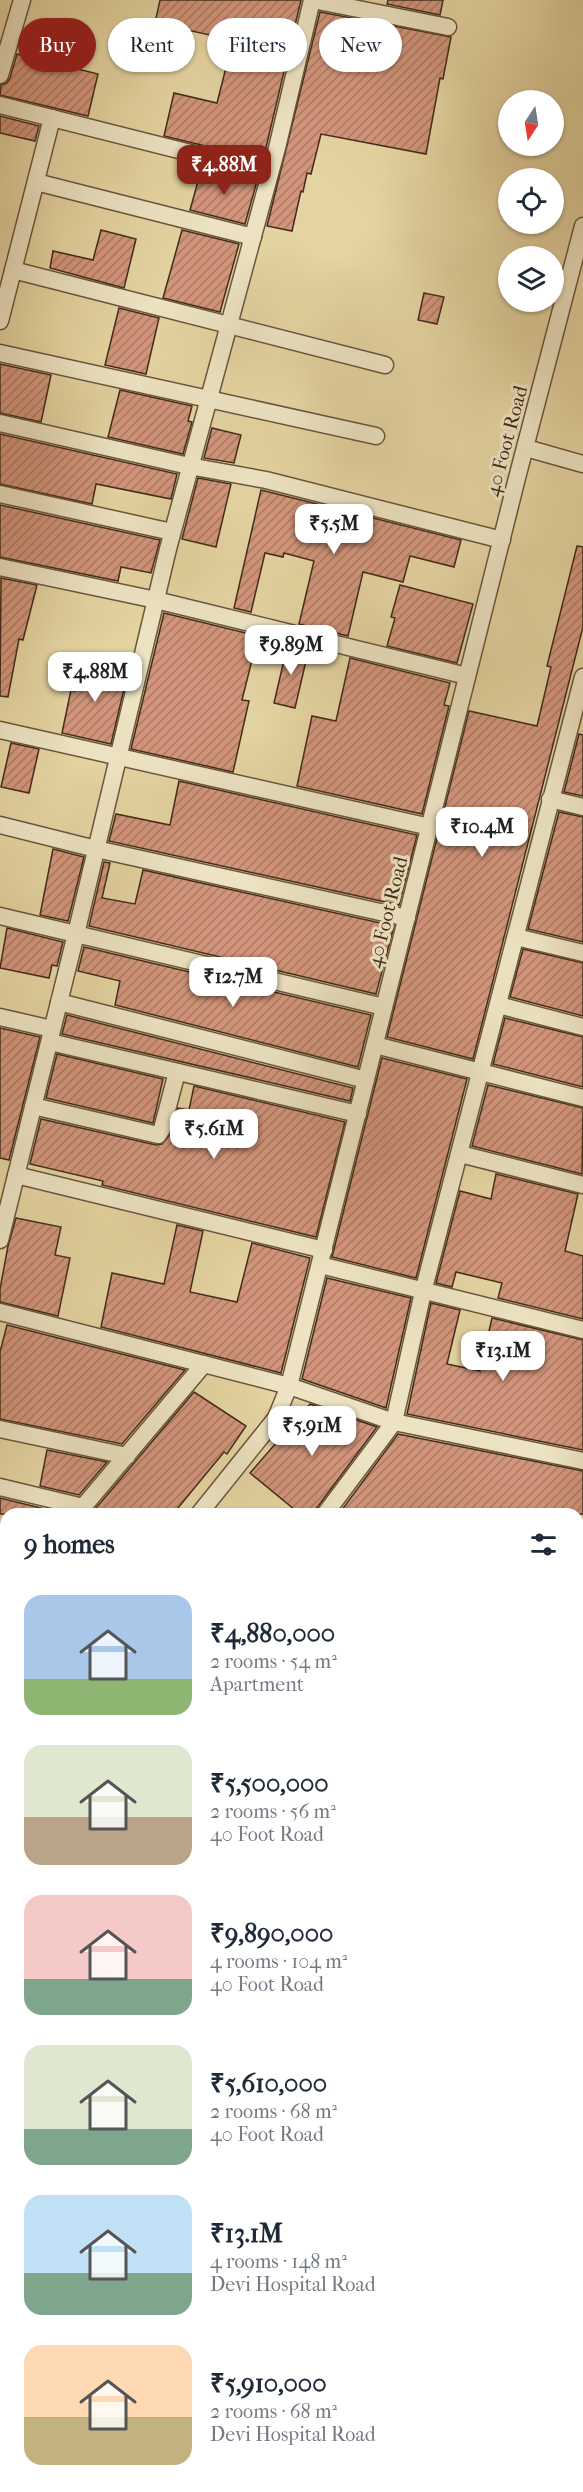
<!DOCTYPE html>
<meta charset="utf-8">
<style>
:root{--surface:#fff;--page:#f2f2f3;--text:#1f2937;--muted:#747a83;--accent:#8f2418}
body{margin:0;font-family:"IM FELL French Canon",serif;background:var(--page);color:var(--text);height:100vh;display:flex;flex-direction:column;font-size:22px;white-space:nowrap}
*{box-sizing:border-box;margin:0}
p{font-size:20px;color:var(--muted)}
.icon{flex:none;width:33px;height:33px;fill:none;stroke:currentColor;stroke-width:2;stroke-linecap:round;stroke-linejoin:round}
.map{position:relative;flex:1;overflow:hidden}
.side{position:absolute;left:0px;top:1508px;width:584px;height:986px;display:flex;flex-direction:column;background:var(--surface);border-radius:18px 18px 0 0;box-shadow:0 2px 4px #0004}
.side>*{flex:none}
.hud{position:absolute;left:18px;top:18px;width:548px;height:54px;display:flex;gap:12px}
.needle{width:39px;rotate:192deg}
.controls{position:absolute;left:498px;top:90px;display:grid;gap:12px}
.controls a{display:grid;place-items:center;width:66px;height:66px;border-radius:50%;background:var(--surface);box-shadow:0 2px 4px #0004;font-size:30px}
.price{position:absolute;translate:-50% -51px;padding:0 14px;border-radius:12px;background:#fff;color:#222;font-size:20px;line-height:39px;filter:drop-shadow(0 2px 3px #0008)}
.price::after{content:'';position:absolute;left:50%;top:36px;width:18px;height:14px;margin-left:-9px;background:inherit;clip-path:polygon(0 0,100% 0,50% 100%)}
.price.active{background:var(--accent);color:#fff}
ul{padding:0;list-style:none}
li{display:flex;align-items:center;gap:18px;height:150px;padding:0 24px}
li span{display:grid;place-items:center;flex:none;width:168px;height:120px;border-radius:18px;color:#555}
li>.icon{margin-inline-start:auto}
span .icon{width:72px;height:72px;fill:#fffc;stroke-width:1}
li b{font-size:26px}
h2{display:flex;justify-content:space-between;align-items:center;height:72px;padding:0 24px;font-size:26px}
.tag{padding:0 21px;border-radius:27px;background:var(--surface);box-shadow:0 2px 4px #0004;font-size:21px;line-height:54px}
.tag.active{background:var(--accent);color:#fff}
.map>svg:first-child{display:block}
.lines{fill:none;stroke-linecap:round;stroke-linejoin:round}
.canal{stroke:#95b8a6;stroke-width:21}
.building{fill:url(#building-hatch);stroke:#422c1c;stroke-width:1.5}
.minor-casing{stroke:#6a563d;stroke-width:19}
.primary-casing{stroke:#422c1c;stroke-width:29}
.minor{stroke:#ede3c2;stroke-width:16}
.primary{stroke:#e4d4a1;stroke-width:27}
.labels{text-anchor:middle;stroke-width:6;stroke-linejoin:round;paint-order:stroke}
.street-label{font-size:20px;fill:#422c1c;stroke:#ede3c2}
</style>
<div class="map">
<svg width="583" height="2492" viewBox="0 0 583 2492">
<defs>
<pattern id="building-hatch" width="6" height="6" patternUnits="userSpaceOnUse" patternTransform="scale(1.5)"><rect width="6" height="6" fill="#d2957b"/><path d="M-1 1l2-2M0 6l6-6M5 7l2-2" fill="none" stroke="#ac7a64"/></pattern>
</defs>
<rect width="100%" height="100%" fill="#e4d4a1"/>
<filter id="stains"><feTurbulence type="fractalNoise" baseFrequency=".00333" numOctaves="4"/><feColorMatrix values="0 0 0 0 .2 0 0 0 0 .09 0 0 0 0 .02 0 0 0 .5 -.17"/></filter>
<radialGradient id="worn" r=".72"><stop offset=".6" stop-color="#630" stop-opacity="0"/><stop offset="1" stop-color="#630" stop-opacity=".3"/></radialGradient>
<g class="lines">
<g class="canal">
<path d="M0,1847L6,1852"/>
<path d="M578,2329L583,2334"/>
</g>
</g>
<g class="building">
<path d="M160,0H301L263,160L164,136L174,93L217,103L233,40L155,23Z"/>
<path d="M388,0H443L440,15L387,4Z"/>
<path d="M320,12L451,37L443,79L440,78L426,154L321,134L311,174L307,173L303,192L301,191L292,231L267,226Z"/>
<path d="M17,54L98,74L88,116L0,95L1,85L7,83L10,78Z"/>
<path d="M0,116L39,126L35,141L0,133Z"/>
<path d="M202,167L257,181L245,224L190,210Z"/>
<path d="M101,230L136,239L124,288L50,268L53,251L93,260Z"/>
<path d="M182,230L239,244L220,312L163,298Z"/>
<path d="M424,293L444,297L437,324L418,320Z"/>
<path d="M119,308L159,318L146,374L105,365Z"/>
<path d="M0,364L51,375L41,422L0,413Z"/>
<path d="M120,390L192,406L188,421L192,422L183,454L108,437Z"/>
<path d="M212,428L241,435L234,463L204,458Z"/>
<path d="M0,434L177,474L171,499L96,484L92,504L0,484Z"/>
<path d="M198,478L231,484L216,547L182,539Z"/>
<path d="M261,490L461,540L454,567L410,556L403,582L363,572L348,636L299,624L314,561L284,553L283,557L265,553L251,612L234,608Z"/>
<path d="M0,505L160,540L151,573L121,567L118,581L0,557Z"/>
<path d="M577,546L583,547V627L473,1059L387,1037L469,711L537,726L551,667L547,666Z"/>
<path d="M1,578L37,585L23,640L19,639L8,697L0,696Z"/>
<path d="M400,585L473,604L457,663L387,646L395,618L391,617Z"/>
<path d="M164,613L258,636L242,700L249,701L233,772L131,749Z"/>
<path d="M288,643L309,648L295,708L274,703Z"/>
<path d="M350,658L450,683L444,705L449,706L422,814L297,786L312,716L336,721Z"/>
<path d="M81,662L128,672L111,744L62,733L71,690L75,691Z"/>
<path d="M579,734L583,735V796L564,792Z"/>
<path d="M11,743L39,749L29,793L1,787Z"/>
<path d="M179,781L417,835L399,905L109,841L116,814L170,825Z"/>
<path d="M559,812L583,817V942L528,929Z"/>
<path d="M53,849L84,857L68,921L40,915Z"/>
<path d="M104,862L110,863L102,898L135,904L143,870L394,926L376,994L89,926Z"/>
<path d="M7,928L63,942L57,966L52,965L49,978L0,968Z"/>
<path d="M84,947L371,1015L358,1067L115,1005L120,981L78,971Z"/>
<path d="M523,949L583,963V1016L510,997Z"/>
<path d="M67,1015L353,1088L350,1101L62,1034Z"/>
<path d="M505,1018L583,1037V1087L493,1064Z"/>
<path d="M0,1028L40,1037L9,1160L0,1158Z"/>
<path d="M57,1054L163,1079L153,1123L46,1098Z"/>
<path d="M382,1058L467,1079L416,1278L332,1257Z"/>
<path d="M488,1085L583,1108L582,1174L472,1146Z"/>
<path d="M194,1086L345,1122L316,1237L102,1185L103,1181L30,1164L41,1119L156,1145L162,1144L172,1132L178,1108L189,1110Z"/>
<path d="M496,1174L578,1194L565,1251L583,1256V1319L498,1298L502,1283L456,1272L452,1287L436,1283L460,1191L491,1199Z"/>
<path d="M16,1218L61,1227L55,1255L70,1258L58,1316L0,1302V1289L8,1246Z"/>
<path d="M177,1225L203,1231L190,1292L237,1302L252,1243L310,1258L281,1373L101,1327L112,1273L164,1284Z"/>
<path d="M327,1278L411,1298L386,1408L302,1379Z"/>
<path d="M431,1303L460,1310L447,1364L480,1371L492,1318L583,1340V1450L407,1414Z"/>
<path d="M7,1325L185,1370L122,1444L0,1419V1352Z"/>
<path d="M194,1392L246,1426L227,1454L224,1452L173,1514H91Z"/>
<path d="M310,1404L377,1427L319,1505L311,1514H300L250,1473Z"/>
<path d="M398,1434L583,1471V1514H352L341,1511Z"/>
<path d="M47,1450L107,1462L79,1495L40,1486Z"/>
<path d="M0,1498L65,1514H0Z"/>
</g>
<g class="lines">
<defs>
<g id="minor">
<path d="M313,0L448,27"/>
<path d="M0,75L22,0"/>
<path d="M0,105L270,173"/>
<path d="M36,182L253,237"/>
<path d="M13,270L385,365"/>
<path d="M0,321L52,118"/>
<path d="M0,353L376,436"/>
<path d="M0,423L189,466L266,480L502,540"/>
<path d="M526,448L583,464"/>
<path d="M0,494L172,532"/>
<path d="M0,567L156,600L467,676"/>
<path d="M0,730L430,827"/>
<path d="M550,799L583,807"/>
<path d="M0,825L96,849L407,918"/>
<path d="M0,916L384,1007"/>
<path d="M516,937L583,953"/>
<path d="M59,1002L366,1080"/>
<path d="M498,1005L583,1027"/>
<path d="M0,1017L52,1029"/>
<path d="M50,1042L358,1114"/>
<path d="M375,1045L583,1098"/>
<path d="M33,1106L158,1135L162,1129L177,1072"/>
<path d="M460,1154L583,1185"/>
<path d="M16,1175L324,1250"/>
<path d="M0,1240L76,934L168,549L277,148L312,0"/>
<path d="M320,1265L583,1330"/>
<path d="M0,1312L289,1386L394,1422L583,1461"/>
<path d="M0,1429L127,1456"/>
<path d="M0,1487L83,1507"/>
<path d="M77,1514L204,1364"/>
<path d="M199,1514L276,1418L289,1386L517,478L583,226"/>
<path d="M325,1514L394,1422L423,1292L583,677"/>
<path d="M578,1572L583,1574"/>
<path d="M578,1745L583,1746"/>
<path d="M0,1754L6,1746"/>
<path d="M0,1806L6,1811"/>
<path d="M578,1835L583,1809"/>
<path d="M578,1924L583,1925"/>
<path d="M0,2070L6,2075"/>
<path d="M578,2110L583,2085"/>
<path d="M578,2174L583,2179"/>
<path d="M578,2289L583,2294"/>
<path d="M0,2345V2334L6,2319"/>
<path d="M578,2373L583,2367"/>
<path d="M578,2408L583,2413"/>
<path d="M178,2487L184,2492"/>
<path d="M493,2487L499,2492"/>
<path d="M136,2492L140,2487"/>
</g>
<g id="primary">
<path d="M0,1968L6,1973"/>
<path d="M0,2005L6,2010"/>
<path d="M578,2456L583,2461"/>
<path d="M564,2487L570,2492"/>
</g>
</defs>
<use href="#minor" class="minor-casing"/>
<use href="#primary" class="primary-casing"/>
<use href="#minor" class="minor"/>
<use href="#primary" class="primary"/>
</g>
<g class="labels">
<g class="street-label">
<text transform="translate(506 441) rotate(-75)" y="7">40 Foot Road</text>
<text transform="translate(387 912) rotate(-76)" y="7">40 Foot Road</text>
</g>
</g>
<rect width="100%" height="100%" filter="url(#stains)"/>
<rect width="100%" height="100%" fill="url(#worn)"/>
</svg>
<div class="controls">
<a><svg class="needle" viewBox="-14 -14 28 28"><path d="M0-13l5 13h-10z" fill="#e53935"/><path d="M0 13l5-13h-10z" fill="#747a83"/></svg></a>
<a><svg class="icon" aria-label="locate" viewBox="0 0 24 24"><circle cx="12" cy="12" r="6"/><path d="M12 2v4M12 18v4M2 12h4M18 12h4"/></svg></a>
<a><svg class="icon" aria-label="layers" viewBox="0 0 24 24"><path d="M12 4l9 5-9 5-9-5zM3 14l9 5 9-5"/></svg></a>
</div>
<b class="price active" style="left:224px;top:196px">₹4.88M</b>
<b class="price" style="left:334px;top:555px">₹5.5M</b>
<b class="price" style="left:291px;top:676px">₹9.89M</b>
<b class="price" style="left:95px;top:703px">₹4.88M</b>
<b class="price" style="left:482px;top:858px">₹10.4M</b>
<b class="price" style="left:233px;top:1008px">₹12.7M</b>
<b class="price" style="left:214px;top:1160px">₹5.61M</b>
<b class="price" style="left:503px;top:1382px">₹13.1M</b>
<b class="price" style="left:312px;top:1457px">₹5.91M</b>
<div class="hud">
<a class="tag active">Buy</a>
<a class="tag">Rent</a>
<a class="tag">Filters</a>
<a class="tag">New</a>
</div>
<section class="side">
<h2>9 homes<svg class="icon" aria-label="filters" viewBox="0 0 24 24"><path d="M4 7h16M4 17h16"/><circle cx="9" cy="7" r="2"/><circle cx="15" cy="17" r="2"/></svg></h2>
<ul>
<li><span style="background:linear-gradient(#a9c7e8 70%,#8fb573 0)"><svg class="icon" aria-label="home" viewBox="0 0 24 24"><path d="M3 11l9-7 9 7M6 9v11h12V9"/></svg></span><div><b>₹4,880,000</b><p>2 rooms · 54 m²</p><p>Apartment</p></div></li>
<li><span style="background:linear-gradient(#dfe7d0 60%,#b9a48a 0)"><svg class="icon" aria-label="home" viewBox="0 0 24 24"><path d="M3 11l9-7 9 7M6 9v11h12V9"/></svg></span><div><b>₹5,500,000</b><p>2 rooms · 56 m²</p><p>40 Foot Road</p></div></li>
<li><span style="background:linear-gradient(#f6c9c9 70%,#7fa58c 0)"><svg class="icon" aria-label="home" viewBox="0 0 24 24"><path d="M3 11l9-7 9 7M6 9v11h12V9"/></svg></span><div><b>₹9,890,000</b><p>4 rooms · 104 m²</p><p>40 Foot Road</p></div></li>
<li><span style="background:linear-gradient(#dfe7d0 70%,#7fa58c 0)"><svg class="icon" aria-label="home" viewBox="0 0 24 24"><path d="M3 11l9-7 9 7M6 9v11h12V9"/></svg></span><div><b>₹5,610,000</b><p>2 rooms · 68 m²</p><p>40 Foot Road</p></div></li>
<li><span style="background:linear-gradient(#bfe0f5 65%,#7fa58c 0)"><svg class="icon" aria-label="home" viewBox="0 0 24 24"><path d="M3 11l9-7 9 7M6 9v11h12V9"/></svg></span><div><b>₹13.1M</b><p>4 rooms · 148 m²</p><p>Devi Hospital Road</p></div></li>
<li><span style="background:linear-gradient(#ffd9b3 60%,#c2b280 0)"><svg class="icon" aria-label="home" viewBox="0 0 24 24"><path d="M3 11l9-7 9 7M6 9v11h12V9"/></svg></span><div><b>₹5,910,000</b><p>2 rooms · 68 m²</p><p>Devi Hospital Road</p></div></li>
</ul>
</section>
</div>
